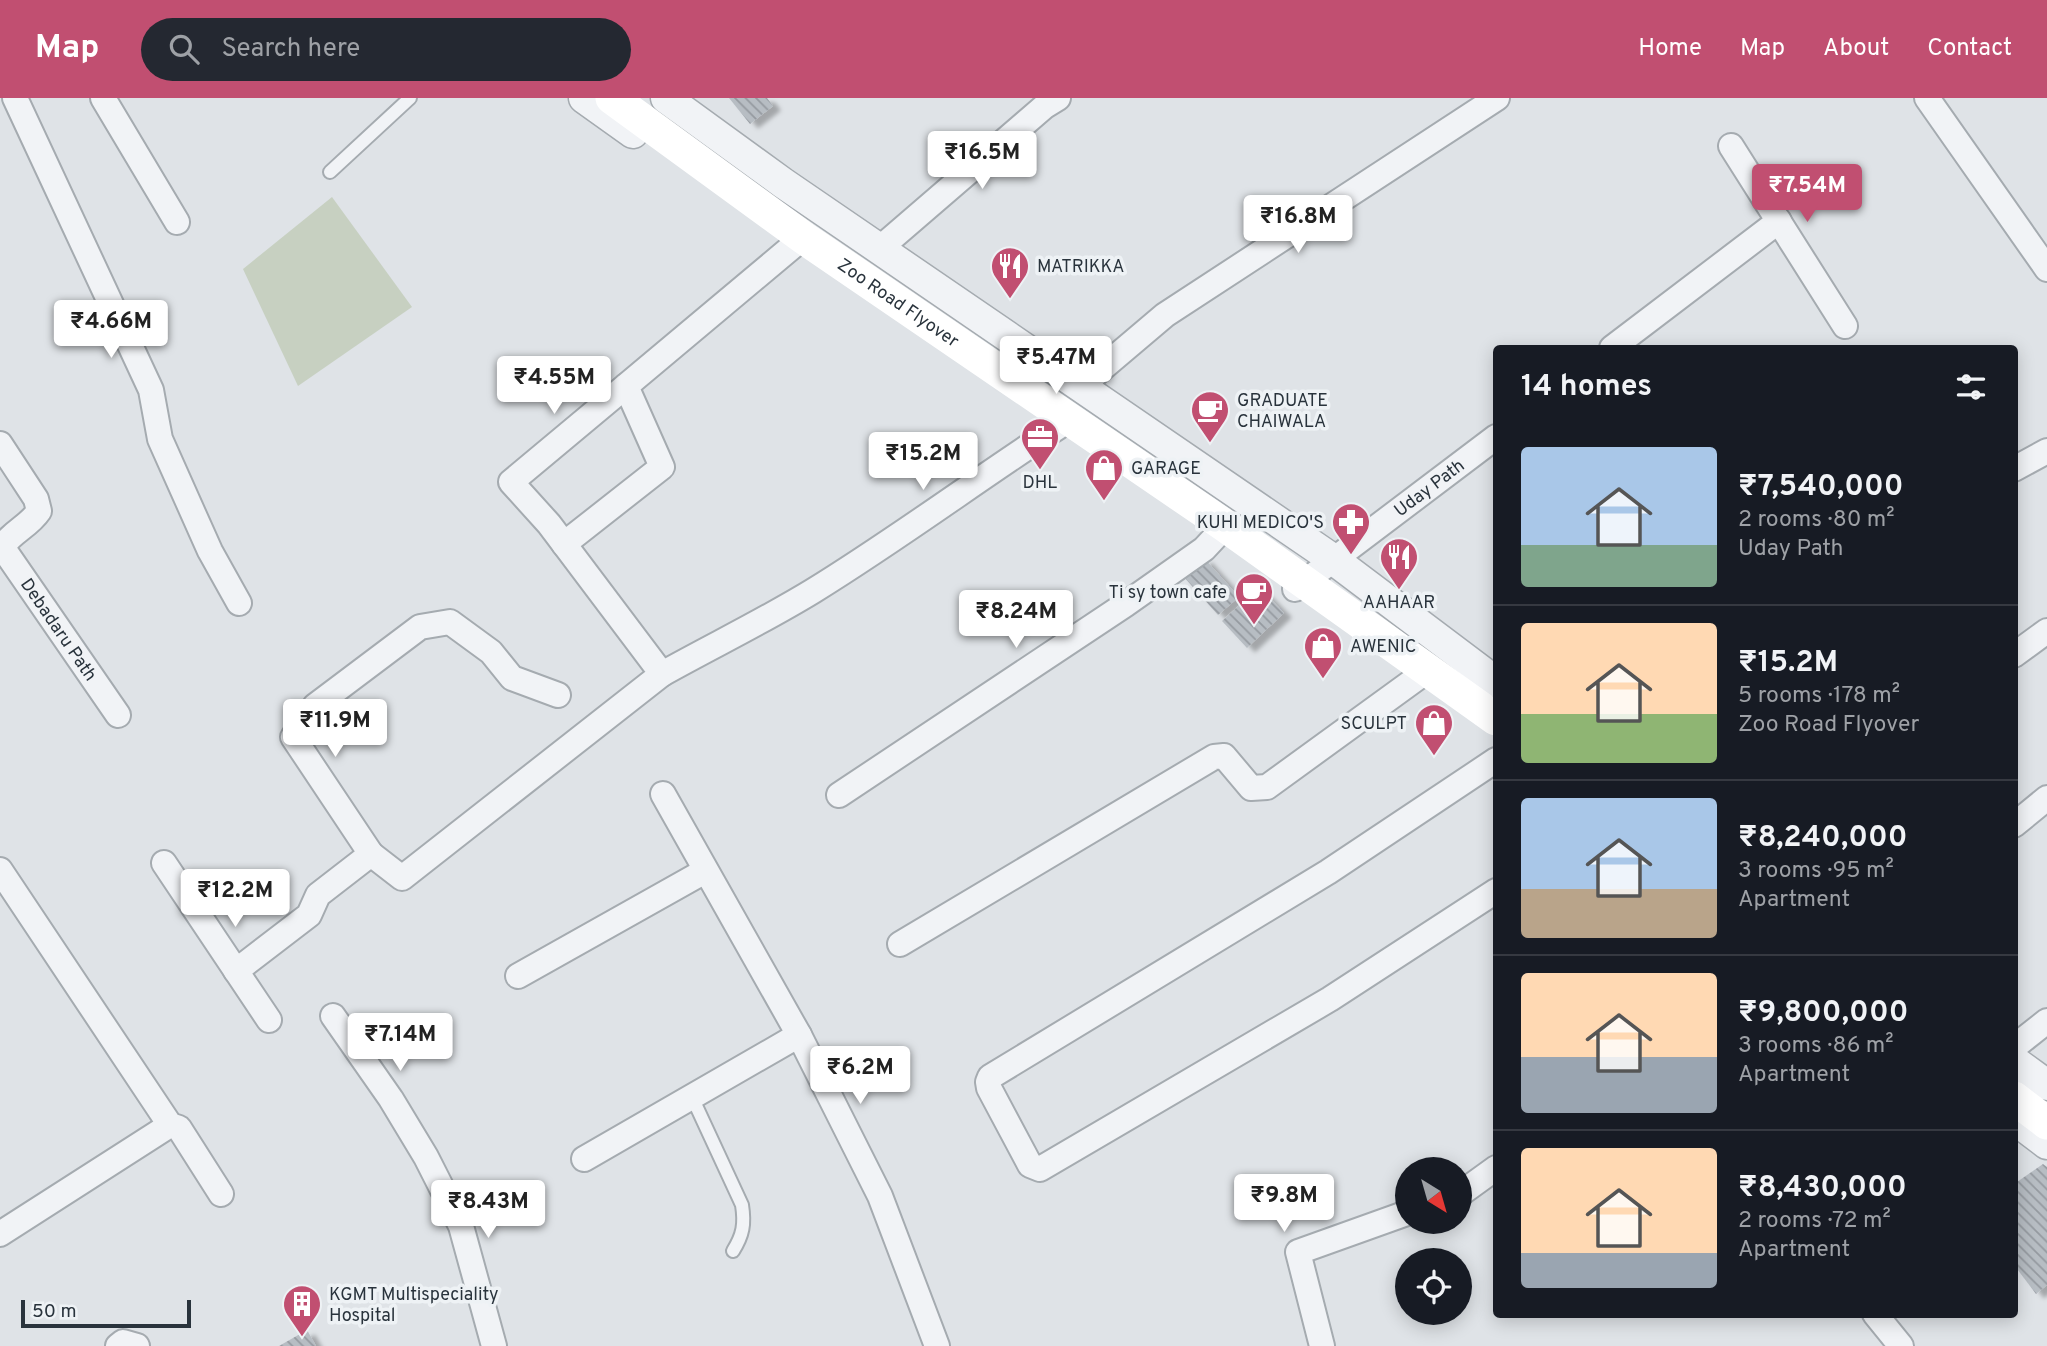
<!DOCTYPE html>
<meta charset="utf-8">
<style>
:root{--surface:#171b24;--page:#242831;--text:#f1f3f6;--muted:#9ea1a6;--line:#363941;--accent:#c14f71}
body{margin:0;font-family:Overpass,sans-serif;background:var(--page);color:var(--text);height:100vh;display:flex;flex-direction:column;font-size:26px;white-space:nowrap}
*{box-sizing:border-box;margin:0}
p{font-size:23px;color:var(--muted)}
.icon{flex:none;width:38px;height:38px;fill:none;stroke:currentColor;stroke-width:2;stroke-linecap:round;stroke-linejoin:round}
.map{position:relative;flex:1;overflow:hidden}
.panel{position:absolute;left:1493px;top:247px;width:525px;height:973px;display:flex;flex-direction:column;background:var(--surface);border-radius:7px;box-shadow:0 4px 18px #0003}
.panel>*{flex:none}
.needle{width:46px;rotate:143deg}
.buttons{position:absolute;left:1395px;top:1059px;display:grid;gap:14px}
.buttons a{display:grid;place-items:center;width:77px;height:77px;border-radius:50%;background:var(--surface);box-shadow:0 4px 18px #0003;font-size:35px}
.scale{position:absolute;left:21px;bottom:18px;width:170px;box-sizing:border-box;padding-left:7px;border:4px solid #29333c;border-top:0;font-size:19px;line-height:24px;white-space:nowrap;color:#29333c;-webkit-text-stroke:5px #eef2f5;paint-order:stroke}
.price{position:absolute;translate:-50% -60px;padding:0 16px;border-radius:7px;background:#fff;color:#222;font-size:23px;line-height:46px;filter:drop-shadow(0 2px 4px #0008)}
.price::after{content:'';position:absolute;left:50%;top:42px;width:21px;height:16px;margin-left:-10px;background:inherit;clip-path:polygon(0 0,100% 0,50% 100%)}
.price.current{background:var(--accent);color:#fff}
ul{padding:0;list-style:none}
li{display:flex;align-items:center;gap:21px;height:175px;padding:0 28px}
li+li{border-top:2px solid var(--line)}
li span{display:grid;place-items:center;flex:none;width:196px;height:140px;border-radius:7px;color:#555}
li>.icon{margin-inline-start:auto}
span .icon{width:84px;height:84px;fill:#fffc;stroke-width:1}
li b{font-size:30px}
h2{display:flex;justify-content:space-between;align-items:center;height:84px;padding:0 28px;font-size:30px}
header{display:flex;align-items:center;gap:42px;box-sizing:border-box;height:98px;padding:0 35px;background:var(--accent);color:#fff}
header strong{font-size:33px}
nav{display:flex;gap:38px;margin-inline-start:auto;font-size:24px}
.search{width:490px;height:63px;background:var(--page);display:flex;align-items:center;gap:18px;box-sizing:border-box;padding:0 24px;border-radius:38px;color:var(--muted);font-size:26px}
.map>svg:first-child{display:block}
.grass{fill:#c7d0c1}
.building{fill:url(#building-back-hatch);filter:url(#shadow)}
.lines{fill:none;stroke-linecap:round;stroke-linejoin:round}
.service-casing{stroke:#a5abb0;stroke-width:16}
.minor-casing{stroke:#a5abb0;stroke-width:28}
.tertiary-casing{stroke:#a5abb0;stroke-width:33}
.service{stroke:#f1f3f6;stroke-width:12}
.minor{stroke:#f1f3f6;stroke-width:24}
.tertiary{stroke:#f1f3f6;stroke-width:30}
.secondary{stroke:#fff;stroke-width:33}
.secondary-bridge{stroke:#fff;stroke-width:33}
.labels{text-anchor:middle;stroke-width:7;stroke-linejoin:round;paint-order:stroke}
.poi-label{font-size:18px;fill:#29333c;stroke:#eef2f5;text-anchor:start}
.street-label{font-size:18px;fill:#29333c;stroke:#eef2f5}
</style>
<header>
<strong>Map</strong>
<div class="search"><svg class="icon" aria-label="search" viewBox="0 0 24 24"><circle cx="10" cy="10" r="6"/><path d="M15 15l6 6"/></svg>Search here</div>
<nav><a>Home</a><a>Map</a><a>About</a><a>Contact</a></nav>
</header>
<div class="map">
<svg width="2047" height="1248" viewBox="0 0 2047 1248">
<defs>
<pattern id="building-back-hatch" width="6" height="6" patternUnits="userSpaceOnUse" patternTransform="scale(1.75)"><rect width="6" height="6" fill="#b7bdc3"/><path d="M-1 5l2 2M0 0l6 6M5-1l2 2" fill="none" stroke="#959aa0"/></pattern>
<filter id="shadow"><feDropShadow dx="8" dy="4.5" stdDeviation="2" flood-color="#0004"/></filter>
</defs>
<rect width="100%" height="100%" fill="#dfe3e7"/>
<path class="grass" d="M332,99L412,209L298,288L243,171Z"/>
<g class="building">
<path d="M729,0H767L773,8L750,26Z"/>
<path d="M1204,460L1239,499L1218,517L1183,478Z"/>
<path d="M1259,489L1284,515L1247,550L1222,523Z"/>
<path d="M2043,1066L2047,1069V1187L2036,1196L2014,1167V1086Z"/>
<path d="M307,1232L316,1248H279Z"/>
</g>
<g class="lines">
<defs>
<g id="service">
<path d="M330,74L410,0"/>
<path d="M692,999L742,1107C745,1126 743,1137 733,1153"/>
</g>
<g id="minor">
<path d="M15,0L151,292L160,341L210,453L239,505"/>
<path d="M103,0L177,124"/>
<path d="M1927,0L2047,171"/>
<path d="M1731,48L1845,228"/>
<path d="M879,151L1045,8L1058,0"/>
<path d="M1612,250L1779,123"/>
<path d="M1080,289L1165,217L1497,0"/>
<path id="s1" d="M0,346L36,401L39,413C29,428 12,434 3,448L7,456L118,617"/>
<path d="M2014,371L2047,353"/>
<path d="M564,446L662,369L626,288L793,148"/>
<path id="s2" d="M1295,491L1496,339"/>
<path d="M2014,557L2047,533"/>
<path d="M662,576C712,548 764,523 813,493C896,442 975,383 1058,329"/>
<path d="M1496,662L1328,774L990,979L988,984L989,990L1030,1067L1040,1071L1330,901L1496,793"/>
<path d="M663,696L799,937L880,1098L937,1248"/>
<path d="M839,697L1126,506L1204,451L1218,436"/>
<path d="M2014,727L2047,700"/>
<path d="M371,756L402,780L662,576L549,426L511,384L626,288"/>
<path d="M164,765L269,922"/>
<path d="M0,772L170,1027L179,1030L221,1096"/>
<path d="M900,846L1214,659L1224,658L1251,690L1267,689L1417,580"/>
<path d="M236,873L309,817L318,797L371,756L293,639L315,608L420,529L450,524L491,554L512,580L558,597"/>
<path d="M518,878L705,773"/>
<path d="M333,918L391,1001L426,1059L461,1128L494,1248"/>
<path d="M2014,949L2047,923"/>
<path d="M584,1061L799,937"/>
<path d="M1460,1096L1496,1070"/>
<path d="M0,1136L170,1027"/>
<path d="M1875,1216L1901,1248"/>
<path d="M118,1248L123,1244L137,1248"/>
<path d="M1322,1248L1298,1154L1407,1115"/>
</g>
<g id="tertiary">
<path d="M584,0L633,35"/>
<path d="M666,0L783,85L1334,462L1496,584"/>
<path d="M2014,963L2047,987"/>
<path d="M2014,1021L2047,1046"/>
</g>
</defs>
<use href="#service" class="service-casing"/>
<use href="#minor" class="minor-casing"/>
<use href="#tertiary" class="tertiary-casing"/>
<use href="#service" class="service"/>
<use href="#minor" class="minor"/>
<use href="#tertiary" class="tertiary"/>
<path class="secondary" d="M2014,1000L2047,1025"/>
<path class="secondary-bridge" id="s3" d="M612,0L804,140L1224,427L1496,621"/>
</g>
<defs>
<symbol id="restaurant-pin" viewBox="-11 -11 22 30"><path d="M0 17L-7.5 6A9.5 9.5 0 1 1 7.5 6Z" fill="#c14f71" stroke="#eef2f5"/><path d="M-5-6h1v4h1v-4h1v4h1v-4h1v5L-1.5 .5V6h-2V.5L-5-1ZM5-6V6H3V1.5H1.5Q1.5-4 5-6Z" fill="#fff"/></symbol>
<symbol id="cafe-pin" viewBox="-11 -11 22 30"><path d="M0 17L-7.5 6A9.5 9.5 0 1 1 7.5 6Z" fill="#c14f71" stroke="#eef2f5"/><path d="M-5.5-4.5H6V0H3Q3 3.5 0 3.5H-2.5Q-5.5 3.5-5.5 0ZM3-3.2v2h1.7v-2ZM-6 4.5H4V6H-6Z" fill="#fff"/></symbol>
<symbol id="office-pin" viewBox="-11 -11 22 30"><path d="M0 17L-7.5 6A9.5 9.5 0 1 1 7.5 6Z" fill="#c14f71" stroke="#eef2f5"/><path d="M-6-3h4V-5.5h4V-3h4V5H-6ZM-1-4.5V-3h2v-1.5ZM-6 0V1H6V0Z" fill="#fff"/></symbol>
<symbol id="shop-pin" viewBox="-11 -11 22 30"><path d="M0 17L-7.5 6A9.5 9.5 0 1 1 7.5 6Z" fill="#c14f71" stroke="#eef2f5"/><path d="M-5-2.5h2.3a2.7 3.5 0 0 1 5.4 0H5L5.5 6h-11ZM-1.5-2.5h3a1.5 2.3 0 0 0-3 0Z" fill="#fff"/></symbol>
<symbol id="pharmacy-pin" viewBox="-11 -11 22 30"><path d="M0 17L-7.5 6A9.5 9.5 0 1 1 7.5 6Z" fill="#c14f71" stroke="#eef2f5"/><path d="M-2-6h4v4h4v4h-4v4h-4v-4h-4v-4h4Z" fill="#fff"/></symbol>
<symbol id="building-pin" viewBox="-11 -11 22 30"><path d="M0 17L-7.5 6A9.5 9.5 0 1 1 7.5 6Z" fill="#c14f71" stroke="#eef2f5"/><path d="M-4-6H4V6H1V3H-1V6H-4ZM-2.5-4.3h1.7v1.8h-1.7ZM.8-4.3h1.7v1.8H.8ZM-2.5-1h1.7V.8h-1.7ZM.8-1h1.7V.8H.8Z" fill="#fff"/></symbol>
</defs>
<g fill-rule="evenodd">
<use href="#restaurant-pin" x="988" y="146" width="44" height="60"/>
<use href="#cafe-pin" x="1188" y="290" width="44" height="60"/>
<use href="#office-pin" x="1018" y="317" width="44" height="60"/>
<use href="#shop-pin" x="1082" y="348" width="44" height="60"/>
<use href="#pharmacy-pin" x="1329" y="402" width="44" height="60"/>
<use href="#restaurant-pin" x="1377" y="437" width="44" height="60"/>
<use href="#cafe-pin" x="1232" y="472" width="44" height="60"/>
<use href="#shop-pin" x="1301" y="526" width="44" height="60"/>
<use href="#shop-pin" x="1412" y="603" width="44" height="60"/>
<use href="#building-pin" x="280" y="1184" width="44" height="60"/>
</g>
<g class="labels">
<g class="poi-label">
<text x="1037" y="174">MATRIKKA</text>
<text x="1237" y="308">GRADUATE<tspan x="1237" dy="21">CHAIWALA</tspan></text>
<text x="1131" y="376">GARAGE</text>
<text x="1040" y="390" text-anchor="middle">DHL</text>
<text x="1324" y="430" text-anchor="end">KUHI MEDICO'S</text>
<text x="1227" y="500" text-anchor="end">Ti sy town cafe</text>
<text x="1399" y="510" text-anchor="middle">AAHAAR</text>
<text x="1350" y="554">AWENIC</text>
<text x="1407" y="631" text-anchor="end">SCULPT</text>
<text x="329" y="1202">KGMT Multispeciality<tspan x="329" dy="21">Hospital</tspan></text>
</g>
<g class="street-label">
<text dy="6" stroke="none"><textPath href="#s3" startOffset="352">Zoo Road Flyover</textPath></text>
<text dy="6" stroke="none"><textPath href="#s2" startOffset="168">Uday Path</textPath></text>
<text dy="6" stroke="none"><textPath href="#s1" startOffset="229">Debadaru Path</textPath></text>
</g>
</g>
</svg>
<div class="buttons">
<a><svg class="needle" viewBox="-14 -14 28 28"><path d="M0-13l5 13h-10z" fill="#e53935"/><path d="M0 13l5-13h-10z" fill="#9ea1a6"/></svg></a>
<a><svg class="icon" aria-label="locate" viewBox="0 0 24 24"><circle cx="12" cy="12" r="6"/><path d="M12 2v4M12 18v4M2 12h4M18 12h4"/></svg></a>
</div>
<div class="scale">50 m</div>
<b class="price" style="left:982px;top:93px">₹16.5M</b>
<b class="price current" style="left:1807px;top:126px">₹7.54M</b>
<b class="price" style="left:1298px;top:157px">₹16.8M</b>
<b class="price" style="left:111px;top:262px">₹4.66M</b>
<b class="price" style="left:1056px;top:298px">₹5.47M</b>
<b class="price" style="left:554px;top:318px">₹4.55M</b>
<b class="price" style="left:923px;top:394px">₹15.2M</b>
<b class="price" style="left:1016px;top:552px">₹8.24M</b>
<b class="price" style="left:335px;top:661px">₹11.9M</b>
<b class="price" style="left:235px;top:831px">₹12.2M</b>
<b class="price" style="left:400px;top:975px">₹7.14M</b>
<b class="price" style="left:860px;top:1008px">₹6.2M</b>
<b class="price" style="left:1284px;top:1136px">₹9.8M</b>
<b class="price" style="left:488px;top:1142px">₹8.43M</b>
<section class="panel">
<h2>14 homes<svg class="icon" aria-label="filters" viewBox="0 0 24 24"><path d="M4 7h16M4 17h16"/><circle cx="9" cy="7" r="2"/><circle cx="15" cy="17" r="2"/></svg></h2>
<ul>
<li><span style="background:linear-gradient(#a9c7e8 70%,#7fa58c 0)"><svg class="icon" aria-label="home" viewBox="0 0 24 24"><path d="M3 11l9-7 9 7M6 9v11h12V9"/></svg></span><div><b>₹7,540,000</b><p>2 rooms · 80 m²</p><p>Uday Path</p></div></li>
<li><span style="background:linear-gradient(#ffd9b3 65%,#8fb573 0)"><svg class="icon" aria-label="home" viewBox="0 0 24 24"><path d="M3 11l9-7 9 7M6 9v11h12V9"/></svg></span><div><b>₹15.2M</b><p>5 rooms · 178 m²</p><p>Zoo Road Flyover</p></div></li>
<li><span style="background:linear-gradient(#a9c7e8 65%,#b9a48a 0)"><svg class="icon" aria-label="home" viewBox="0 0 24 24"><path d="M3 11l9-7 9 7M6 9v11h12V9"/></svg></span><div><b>₹8,240,000</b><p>3 rooms · 95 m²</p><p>Apartment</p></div></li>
<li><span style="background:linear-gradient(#ffd9b3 60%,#9aa5b1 0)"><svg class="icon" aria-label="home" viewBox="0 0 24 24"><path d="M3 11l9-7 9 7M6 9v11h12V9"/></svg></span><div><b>₹9,800,000</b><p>3 rooms · 86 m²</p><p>Apartment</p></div></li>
<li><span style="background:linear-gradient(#ffd9b3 75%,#9aa5b1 0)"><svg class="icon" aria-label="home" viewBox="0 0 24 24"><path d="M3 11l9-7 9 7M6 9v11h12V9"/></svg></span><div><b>₹8,430,000</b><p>2 rooms · 72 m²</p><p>Apartment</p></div></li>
</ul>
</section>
</div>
